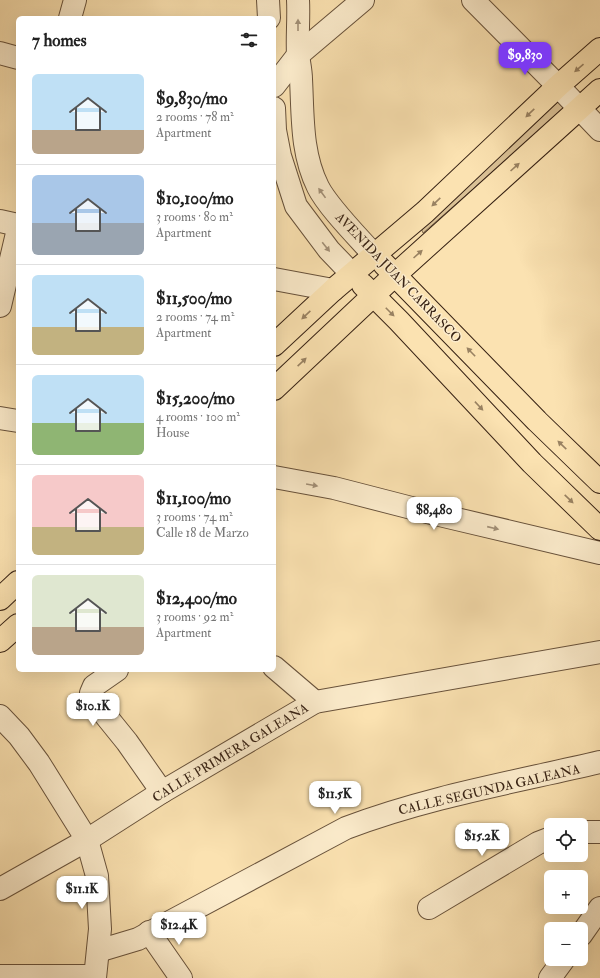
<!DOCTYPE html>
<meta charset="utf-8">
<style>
:root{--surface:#fff;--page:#f6f6f6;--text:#222;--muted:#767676;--line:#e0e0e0;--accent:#7c3aed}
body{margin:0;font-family:"IM FELL Double Pica",serif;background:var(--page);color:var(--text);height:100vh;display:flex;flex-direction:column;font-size:15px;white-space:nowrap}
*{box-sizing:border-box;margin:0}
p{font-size:13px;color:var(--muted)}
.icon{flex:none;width:22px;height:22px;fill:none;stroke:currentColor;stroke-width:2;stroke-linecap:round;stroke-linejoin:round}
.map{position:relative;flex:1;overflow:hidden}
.details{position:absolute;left:16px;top:16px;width:260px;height:656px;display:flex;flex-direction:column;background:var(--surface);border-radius:6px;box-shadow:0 4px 16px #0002}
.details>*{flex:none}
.buttons{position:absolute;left:544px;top:818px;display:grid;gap:8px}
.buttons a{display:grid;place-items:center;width:44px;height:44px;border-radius:6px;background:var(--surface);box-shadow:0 4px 16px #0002;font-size:20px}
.price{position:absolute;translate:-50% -34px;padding:0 9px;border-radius:8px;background:#fff;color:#222;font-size:13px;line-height:26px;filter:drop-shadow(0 1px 2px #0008)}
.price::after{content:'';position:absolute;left:50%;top:24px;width:12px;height:9px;margin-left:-6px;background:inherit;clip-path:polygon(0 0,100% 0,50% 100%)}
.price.current{background:var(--accent);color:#fff}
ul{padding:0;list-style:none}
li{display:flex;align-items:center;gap:12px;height:100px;padding:0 16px}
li+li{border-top:1px solid var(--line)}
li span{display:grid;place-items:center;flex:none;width:112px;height:80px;border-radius:6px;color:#555}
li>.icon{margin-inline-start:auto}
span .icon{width:48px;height:48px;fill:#fffc;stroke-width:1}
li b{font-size:17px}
h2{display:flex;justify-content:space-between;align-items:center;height:48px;padding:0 16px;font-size:17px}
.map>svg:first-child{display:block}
.green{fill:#dac196;stroke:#887255}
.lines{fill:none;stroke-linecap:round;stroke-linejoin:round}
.minor-casing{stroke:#68523b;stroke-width:24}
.major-casing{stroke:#372214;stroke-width:24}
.minor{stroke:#fceccc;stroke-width:22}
.major{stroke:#fbe2b1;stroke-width:22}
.oneway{fill:#a39179}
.oneway2{fill:#998262}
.labels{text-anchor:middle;stroke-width:3;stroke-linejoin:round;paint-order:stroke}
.street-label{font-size:13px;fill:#372214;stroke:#fceccc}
</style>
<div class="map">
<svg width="600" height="978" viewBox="0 0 600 978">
<rect width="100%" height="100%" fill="#fbe2b1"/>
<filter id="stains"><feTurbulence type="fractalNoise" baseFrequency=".005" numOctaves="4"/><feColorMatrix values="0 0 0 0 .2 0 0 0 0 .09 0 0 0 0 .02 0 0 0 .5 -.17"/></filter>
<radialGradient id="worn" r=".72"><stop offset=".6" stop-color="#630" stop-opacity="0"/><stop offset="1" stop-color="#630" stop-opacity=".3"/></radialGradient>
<path class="green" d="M560,100L571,103L423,233L421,228L503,149Z"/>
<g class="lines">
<defs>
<g id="minor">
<path d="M268,0L269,18"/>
<path d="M298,0C299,18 297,37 298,55C299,63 301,71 301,79C303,116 301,153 318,187C328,207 358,237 374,255"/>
<path d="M473,0L558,86L600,130"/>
<path d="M70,18L75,0"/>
<path d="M0,53L18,58"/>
<path d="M274,86L298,55L363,0"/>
<path d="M274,108L275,130L280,156L296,206L329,250L352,274"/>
<path d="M0,221L18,225"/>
<path d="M274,279L333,290"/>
<path d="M0,306L18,229"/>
<path d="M0,418L18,421"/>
<path d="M274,477L334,488L431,513L600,553"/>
<path d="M274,667L315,702"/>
<path d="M117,670L94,686L91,693L93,700L127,742L162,792"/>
<path d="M0,716L19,736L39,763L87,840L97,876L100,929L95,978"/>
<path d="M581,832H600"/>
<path d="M0,889L87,840L162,792L315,702L600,652"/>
<path d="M429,908L538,843L551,838"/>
<path d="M149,932L181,978"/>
<path d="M581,935L600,908"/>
<path d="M98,951L138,939L346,828C427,797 515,782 600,762"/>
<path d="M0,976H95"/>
<path d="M550,978L564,959"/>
</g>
<g id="major">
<path d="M384,264L537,421L600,482"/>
<path d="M363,285L399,321L532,463L600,529"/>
<path d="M274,345L333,290L425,212L558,86L600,49"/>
<path d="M274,389L395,275L600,90"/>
<path d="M0,599L18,582"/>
<path d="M0,641L18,625"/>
</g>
</defs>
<use href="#minor" class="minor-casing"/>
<use href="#major" class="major-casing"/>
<use href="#minor" class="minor"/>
<use href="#major" class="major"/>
</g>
<defs><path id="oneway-solid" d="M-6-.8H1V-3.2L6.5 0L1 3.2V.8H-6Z"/></defs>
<g class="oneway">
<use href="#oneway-solid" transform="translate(298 25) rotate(-90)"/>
<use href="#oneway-solid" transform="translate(322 193) rotate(-126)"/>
<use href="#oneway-solid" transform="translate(326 247) rotate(51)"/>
<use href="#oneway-solid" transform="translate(312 485) rotate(10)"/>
<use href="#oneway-solid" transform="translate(493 528) rotate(13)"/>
</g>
<g class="oneway2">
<use href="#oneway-solid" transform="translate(579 68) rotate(139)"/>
<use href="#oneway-solid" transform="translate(530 113) rotate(136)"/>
<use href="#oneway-solid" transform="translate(515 167) rotate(-42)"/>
<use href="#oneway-solid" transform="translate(436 202) rotate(136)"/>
<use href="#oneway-solid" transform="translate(418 254) rotate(-42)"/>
<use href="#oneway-solid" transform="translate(390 312) rotate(45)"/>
<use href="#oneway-solid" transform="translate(306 315) rotate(137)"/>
<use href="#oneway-solid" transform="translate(471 352) rotate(-134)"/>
<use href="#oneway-solid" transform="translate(302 362) rotate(-43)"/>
<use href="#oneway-solid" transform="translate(479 406) rotate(47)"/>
<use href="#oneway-solid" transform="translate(562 445) rotate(-136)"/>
<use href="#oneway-solid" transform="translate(569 499) rotate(44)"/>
</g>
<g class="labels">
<g class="street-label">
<text transform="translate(399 277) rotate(46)" y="5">AVENIDA JUAN CARRASCO</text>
<text transform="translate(230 752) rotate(-31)" y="5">CALLE PRIMERA GALEANA</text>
<text transform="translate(489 789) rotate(-13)" y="5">CALLE SEGUNDA GALEANA</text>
</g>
</g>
<rect width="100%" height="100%" filter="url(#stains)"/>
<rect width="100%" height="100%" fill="url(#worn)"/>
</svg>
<div class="buttons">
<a><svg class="icon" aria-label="locate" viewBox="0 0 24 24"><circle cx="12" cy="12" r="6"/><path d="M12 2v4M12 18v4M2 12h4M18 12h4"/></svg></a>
<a>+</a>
<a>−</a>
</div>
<b class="price current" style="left:525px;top:76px">$9,830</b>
<b class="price" style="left:434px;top:531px">$8,480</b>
<b class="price" style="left:93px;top:727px">$10.1K</b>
<b class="price" style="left:335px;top:815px">$11.5K</b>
<b class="price" style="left:482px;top:857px">$15.2K</b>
<b class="price" style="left:82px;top:910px">$11.1K</b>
<b class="price" style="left:179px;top:946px">$12.4K</b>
<section class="details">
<h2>7 homes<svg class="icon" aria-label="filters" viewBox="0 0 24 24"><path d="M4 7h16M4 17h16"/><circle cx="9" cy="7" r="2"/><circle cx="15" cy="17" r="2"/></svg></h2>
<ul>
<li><span style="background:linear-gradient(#bfe0f5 70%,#b9a48a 0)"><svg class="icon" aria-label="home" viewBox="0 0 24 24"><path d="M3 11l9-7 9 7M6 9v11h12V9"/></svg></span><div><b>$9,830/mo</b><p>2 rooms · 78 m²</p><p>Apartment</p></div></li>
<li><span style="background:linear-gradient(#a9c7e8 60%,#9aa5b1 0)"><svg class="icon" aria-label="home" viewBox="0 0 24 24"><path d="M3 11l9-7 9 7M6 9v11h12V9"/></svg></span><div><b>$10,100/mo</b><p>3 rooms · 80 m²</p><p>Apartment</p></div></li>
<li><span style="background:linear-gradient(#bfe0f5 65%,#c2b280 0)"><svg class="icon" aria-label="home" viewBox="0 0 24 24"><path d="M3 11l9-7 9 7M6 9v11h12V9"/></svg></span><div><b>$11,500/mo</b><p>2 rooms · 74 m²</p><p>Apartment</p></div></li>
<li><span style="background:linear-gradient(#bfe0f5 60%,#8fb573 0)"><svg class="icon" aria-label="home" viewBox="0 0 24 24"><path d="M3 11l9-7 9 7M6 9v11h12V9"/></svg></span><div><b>$15,200/mo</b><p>4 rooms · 100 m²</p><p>House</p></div></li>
<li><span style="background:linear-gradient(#f6c9c9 65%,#c2b280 0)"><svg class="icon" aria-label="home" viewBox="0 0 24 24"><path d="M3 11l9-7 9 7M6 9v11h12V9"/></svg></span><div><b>$11,100/mo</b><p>3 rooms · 74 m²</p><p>Calle 18 de Marzo</p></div></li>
<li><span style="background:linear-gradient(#dfe7d0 65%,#b9a48a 0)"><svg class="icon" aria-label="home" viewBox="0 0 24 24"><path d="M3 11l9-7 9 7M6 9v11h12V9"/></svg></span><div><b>$12,400/mo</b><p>3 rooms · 92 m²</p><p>Apartment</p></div></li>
</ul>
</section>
</div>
